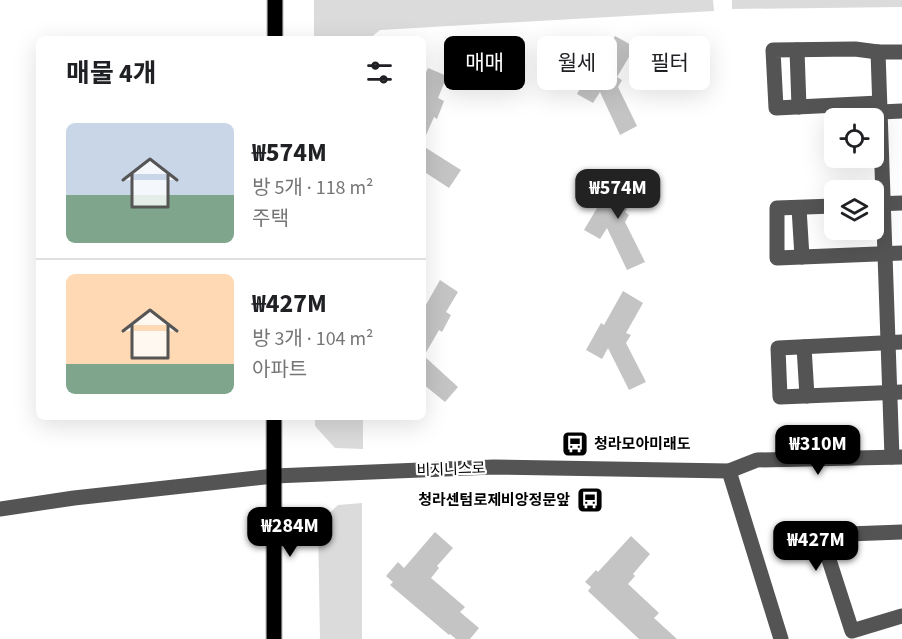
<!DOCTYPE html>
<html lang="ko">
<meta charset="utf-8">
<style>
:root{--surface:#fff;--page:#f6f6f6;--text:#202124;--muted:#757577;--line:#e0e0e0;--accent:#000}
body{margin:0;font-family:"Source Sans 3","Noto Sans KR",sans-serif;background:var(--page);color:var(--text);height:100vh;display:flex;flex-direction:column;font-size:22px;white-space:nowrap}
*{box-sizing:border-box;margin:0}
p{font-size:20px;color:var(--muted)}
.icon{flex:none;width:33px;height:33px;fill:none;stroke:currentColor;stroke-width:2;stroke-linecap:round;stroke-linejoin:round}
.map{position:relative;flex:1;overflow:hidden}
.drawer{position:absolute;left:36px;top:36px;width:390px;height:384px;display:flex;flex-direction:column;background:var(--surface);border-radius:9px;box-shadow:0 6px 24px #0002}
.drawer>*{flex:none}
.top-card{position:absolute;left:444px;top:36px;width:368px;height:54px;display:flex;gap:12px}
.buttons{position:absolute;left:824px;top:108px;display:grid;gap:12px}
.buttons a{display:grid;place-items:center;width:60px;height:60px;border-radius:9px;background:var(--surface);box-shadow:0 6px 24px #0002;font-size:30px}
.price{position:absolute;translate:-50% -51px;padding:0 14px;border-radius:12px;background:var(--accent);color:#fff;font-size:20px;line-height:39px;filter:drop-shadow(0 2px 3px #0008)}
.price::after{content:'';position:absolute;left:50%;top:36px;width:18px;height:14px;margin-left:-9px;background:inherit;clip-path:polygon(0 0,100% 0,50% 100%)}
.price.selected{background:#222;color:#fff}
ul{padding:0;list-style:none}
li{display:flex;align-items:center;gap:18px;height:150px;padding:0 30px}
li+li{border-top:2px solid var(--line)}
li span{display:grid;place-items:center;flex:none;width:168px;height:120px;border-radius:9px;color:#555}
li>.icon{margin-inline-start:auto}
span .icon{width:72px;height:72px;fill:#fffc;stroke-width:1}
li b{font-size:26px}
h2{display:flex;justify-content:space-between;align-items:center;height:72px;padding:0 30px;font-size:26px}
.pill{padding:0 21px;border-radius:9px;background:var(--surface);box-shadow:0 6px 24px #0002;font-size:21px;line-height:54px}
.pill.selected{background:var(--accent);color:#fff}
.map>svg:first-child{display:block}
.green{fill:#dbdbdb}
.building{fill:#c4c4c4}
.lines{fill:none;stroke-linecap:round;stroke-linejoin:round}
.major-casing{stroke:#dbdbdb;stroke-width:18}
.minor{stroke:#545454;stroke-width:15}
.major{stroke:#000;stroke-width:15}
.labels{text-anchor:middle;stroke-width:4.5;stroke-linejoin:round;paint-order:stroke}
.poi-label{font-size:15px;font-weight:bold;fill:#000;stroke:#fff;text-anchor:start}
.street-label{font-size:15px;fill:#000;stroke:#fff}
</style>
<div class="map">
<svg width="902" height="639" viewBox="0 0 902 639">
<rect width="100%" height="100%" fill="#fff"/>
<g class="green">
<path d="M314,0H713L714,11L380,30L369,39H314Z"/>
<path d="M732,0H902V7L732,9Z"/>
<path d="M315,417H363V449L335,448L315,426Z"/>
<path d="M362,503V639H320L318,524L338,505Z"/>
</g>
<g class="building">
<path d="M615,36L635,47L617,77L622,80L618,87L637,126L620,135L600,92L593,103L577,94L593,67L596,69Z"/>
<path d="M428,68L447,76L438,98L444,101L437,119L434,117L423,142V79Z"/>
<path d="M423,146L461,170L449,188L423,171Z"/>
<path d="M622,171L642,182L625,212L629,215L625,222L645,262L627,270L607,228L600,239L584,230L600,203L603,204Z"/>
<path d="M440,280L458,292L446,312L451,315L442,332L439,330L424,356L458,387L445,402L423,384V310Z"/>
<path d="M623,291L643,303L626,333L631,335L626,343L646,382L629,390L608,348L602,359L586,350L601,323L604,325Z"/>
<path d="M435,532L453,548L437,566L439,568L431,578L465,607L460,612L479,628L470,639H456L450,634L449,635L390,585L393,582L386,576L398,562L404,568Z"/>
<path d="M631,536L650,554L633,574L635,576L628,584L659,613L654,618L677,639H639L588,591L591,587L585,582L596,570L598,572Z"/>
</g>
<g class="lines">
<defs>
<g id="major">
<path d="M275,39V0"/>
<path d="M274,639V417"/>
</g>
</defs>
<use href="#major" class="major-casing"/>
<g class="minor">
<path d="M797,50L799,107"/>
<path d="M878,52L855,49L773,50L776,108L879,103"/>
<path d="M880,112L902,111"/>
<path d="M875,204L902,203"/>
<path d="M834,206L777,208V258L902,253"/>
<path d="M799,208L802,257"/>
<path d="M902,342L778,348L780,397L902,392"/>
<path d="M804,347L807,396"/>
<path d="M892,457L878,52H902"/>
<path d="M729,471L781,639"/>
<path d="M0,509L74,498L274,476L494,467L729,471L757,460L902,457"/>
<path d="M902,532L821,535L852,631L902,616"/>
</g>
<use href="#major" class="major"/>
</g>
<defs>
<symbol id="bus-square" viewBox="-11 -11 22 22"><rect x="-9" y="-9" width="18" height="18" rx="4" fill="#000" stroke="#fff"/><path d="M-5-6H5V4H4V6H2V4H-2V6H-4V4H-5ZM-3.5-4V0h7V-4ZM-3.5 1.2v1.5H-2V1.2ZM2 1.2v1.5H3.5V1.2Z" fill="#fff"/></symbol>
</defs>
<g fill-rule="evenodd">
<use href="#bus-square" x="560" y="429" width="30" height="30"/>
<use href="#bus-square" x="575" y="485" width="30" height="30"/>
</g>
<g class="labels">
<g class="poi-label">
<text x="594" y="449">청라모아미래도</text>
<text x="570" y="505" text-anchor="end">청라센텀로제비앙정문앞</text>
</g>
<g class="street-label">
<text transform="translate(451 469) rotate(-2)" y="5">비지니스로</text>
</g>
</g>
</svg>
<div class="buttons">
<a><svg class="icon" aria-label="locate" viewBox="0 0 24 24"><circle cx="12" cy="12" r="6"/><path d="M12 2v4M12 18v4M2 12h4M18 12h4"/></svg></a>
<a><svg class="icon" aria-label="layers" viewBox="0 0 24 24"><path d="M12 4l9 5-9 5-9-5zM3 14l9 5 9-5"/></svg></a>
</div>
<b class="price selected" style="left:618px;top:220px">₩574M</b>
<b class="price" style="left:818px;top:476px">₩310M</b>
<b class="price" style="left:290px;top:558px">₩284M</b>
<b class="price" style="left:816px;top:572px">₩427M</b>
<div class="top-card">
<a class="pill selected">매매</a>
<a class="pill">월세</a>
<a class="pill">필터</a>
</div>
<section class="drawer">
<h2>매물 4개<svg class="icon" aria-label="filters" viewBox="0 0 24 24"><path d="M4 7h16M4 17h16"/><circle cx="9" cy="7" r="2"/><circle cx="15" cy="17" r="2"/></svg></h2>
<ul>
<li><span style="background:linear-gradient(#c9d6e8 60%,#7fa58c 0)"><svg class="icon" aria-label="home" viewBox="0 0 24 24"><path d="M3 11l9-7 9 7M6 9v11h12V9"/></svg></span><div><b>₩574M</b><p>방 5개 · 118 m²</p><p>주택</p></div></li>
<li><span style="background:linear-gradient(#ffd9b3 75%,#7fa58c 0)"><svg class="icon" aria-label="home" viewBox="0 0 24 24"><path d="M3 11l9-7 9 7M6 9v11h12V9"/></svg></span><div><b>₩427M</b><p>방 3개 · 104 m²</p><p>아파트</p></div></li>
</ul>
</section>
</div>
